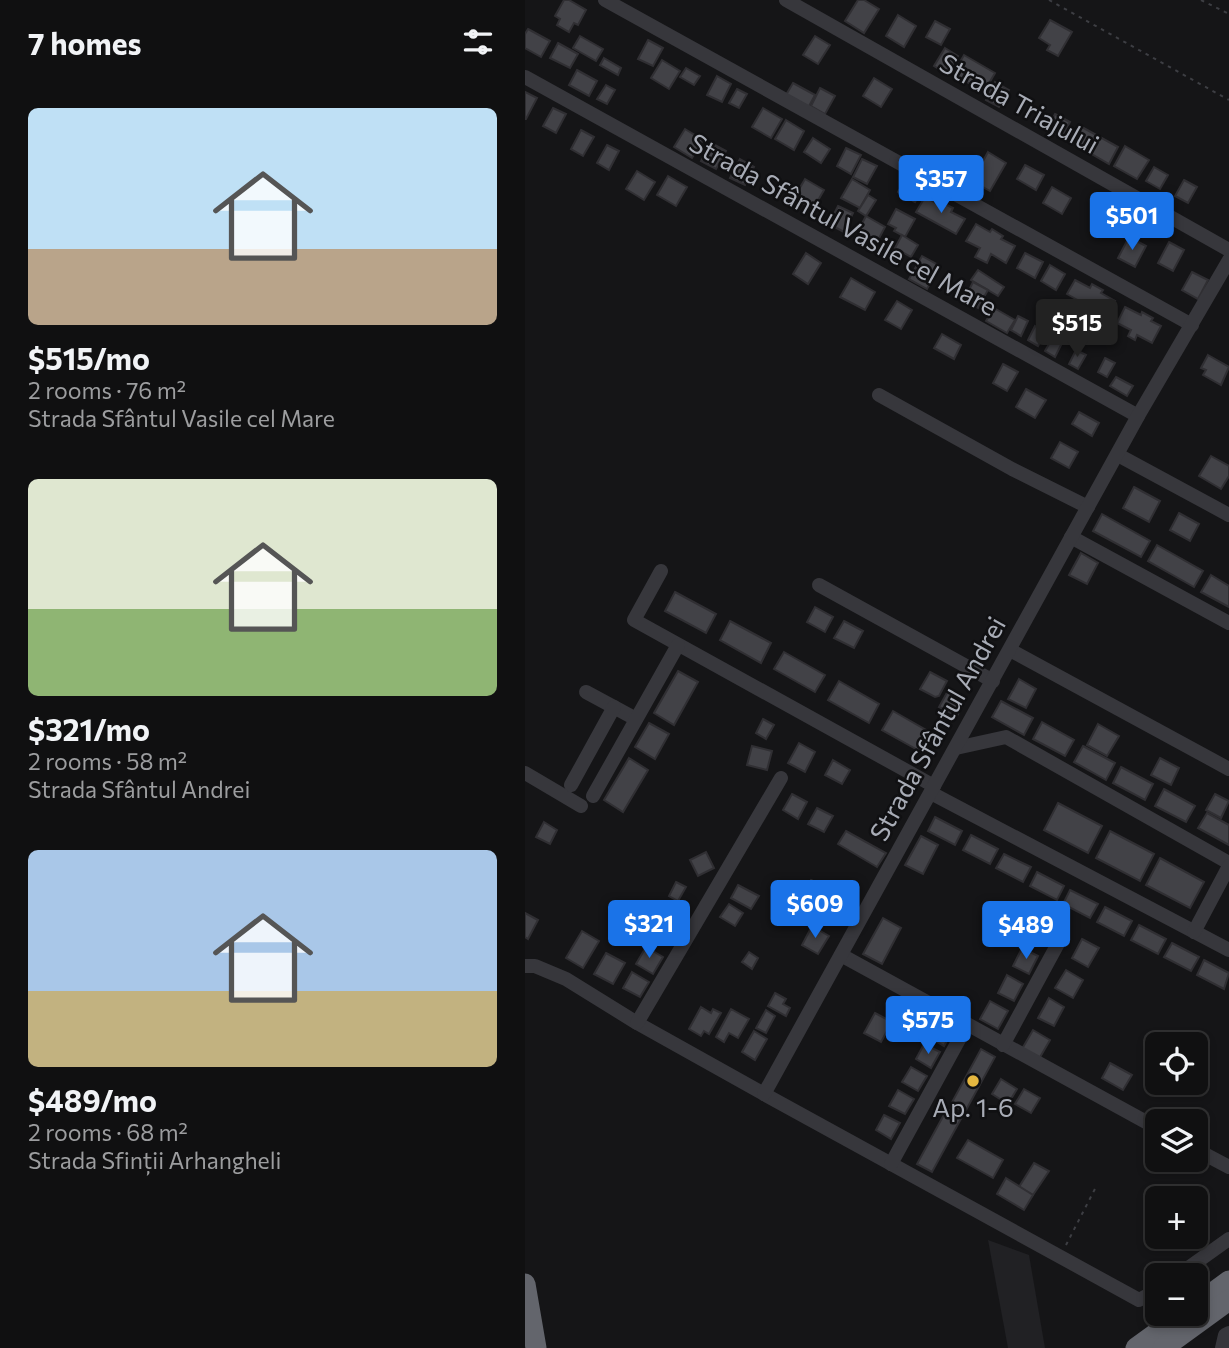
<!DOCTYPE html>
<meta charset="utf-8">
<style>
:root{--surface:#101011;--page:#1e1e1f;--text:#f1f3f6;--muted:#9c9d9f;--line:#303031;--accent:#1a73e8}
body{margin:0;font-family:Commissioner,sans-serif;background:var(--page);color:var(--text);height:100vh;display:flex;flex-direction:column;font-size:26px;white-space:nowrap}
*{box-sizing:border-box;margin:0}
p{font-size:23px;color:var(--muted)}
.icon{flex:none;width:38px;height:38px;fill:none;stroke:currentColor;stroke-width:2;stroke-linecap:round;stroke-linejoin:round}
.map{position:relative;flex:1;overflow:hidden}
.panel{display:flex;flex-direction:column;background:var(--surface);width:525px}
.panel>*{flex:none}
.buttons{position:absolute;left:620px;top:1032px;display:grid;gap:14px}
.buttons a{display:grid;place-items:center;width:63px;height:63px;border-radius:10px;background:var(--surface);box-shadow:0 4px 10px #0003,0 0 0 2px var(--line);font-size:35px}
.price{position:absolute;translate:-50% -60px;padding:0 16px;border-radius:7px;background:var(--accent);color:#fff;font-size:23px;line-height:46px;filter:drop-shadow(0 2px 4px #0008)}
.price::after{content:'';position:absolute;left:50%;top:42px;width:21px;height:16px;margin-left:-10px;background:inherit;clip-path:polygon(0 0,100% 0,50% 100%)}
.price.selected{background:#222;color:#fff}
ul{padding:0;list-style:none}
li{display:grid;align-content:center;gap:14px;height:371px;padding:0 28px}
li span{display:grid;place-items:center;height:217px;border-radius:10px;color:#555}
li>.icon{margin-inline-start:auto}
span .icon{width:126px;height:126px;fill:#fffc;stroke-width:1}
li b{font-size:30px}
h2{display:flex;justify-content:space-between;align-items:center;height:84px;padding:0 28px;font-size:30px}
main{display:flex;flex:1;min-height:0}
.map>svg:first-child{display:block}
.built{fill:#212124}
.building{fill:#424247;stroke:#302f33;stroke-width:2}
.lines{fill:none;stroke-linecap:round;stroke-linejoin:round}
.path{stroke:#3d3e43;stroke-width:2;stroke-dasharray:3.5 5;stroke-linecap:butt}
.minor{stroke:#37373c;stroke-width:14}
.highway{stroke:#63656c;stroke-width:21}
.poi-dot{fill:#e5b740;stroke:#101012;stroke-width:2.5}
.labels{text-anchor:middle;stroke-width:5;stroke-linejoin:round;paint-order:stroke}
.street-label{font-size:26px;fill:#a8acb6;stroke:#101012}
.poi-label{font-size:26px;fill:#a8acb6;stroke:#101012}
</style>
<main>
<section class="panel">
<h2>7 homes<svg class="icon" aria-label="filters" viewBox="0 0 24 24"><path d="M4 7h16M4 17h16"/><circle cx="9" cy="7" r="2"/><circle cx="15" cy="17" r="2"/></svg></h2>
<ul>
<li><span style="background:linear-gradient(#bfe0f5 65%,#b9a48a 0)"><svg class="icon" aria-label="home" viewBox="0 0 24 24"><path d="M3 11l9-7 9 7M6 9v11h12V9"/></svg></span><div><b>$515/mo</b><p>2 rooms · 76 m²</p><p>Strada Sfântul Vasile cel Mare</p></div></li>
<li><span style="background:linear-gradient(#dfe7d0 60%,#8fb573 0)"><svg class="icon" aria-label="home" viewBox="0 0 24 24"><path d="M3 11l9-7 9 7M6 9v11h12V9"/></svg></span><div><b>$321/mo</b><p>2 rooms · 58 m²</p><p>Strada Sfântul Andrei</p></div></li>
<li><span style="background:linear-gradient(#a9c7e8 65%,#c2b280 0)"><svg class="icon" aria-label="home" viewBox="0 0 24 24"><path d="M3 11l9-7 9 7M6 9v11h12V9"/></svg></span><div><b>$489/mo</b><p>2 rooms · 68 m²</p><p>Strada Sfinții Arhangheli</p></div></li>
</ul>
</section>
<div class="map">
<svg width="704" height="1348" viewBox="0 0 704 1348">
<rect width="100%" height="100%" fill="#151517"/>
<path class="built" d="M463,1240L504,1255L520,1348H483Z"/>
<g class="building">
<path d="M39,0H44L61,10L53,25L49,23L44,32L32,25L35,19L30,16Z"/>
<path d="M333,0H339L354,9L339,33L320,21Z"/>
<path d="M373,15L391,26L379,47L361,36Z"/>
<path d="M525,20L547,32L533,56L522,50L525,45L514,38Z"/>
<path d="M410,21L425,29L416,45L401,37Z"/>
<path d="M3,29L25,41L16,57L0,48V34Z"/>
<path d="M55,36L78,49L71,61L48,48Z"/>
<path d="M290,36L305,45L293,64L278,55Z"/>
<path d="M123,40L138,48L128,66L113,59Z"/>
<path d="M33,43L53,54L45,68L25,58Z"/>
<path d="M420,48L433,56L422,74L409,66Z"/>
<path d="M439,55L470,73L459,92L428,74Z"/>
<path d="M79,58L96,68L93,75L75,65Z"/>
<path d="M137,60L155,71L144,89L126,78Z"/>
<path d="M161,68L175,76L169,85L155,77Z"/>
<path d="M52,70L72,81L64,96L44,85Z"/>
<path d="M192,76L206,84L197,102L182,95Z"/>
<path d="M349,78L367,89L356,107L338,96Z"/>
<path d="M470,82L484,90L474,107L461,100Z"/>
<path d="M268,83L290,95L283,108L261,95Z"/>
<path d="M81,85L90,90L82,104L72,99Z"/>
<path d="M295,88L310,96L300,114L286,106Z"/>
<path d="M212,89L222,94L214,108L204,103Z"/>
<path d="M0,92L12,98L1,119H0Z"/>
<path d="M28,108L41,114L31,133L18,126Z"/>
<path d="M238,108L257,119L246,138L227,127Z"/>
<path d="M530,114L545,122L537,137L522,129Z"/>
<path d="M261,120L279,131L269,150L250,139Z"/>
<path d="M555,126L593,147L584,164L546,142Z"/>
<path d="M160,129L178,140L167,158L149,147Z"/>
<path d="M56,130L69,137L58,156L46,149Z"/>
<path d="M288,138L305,149L296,163L279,152Z"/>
<path d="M186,143L201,151L191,169L176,161Z"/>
<path d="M82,145L94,151L84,170L72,163Z"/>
<path d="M600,146L624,160L612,179L589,166Z"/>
<path d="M321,148L336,155L326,174L312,166Z"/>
<path d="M463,152L481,163L465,191L447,181Z"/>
<path d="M215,159L229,167L220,185L205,178Z"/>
<path d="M337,159L352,166L342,184L328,177Z"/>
<path d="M500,165L519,175L511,190L492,179Z"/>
<path d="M629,167L643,175L635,189L621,181Z"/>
<path d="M112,171L130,182L119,200L101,189Z"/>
<path d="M143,176L162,187L151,206L132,195Z"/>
<path d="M280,179L299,190L288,209L269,198Z"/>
<path d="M327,179L345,190L335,208L316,198Z"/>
<path d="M380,180L397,189L390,202L373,192Z"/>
<path d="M659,180L672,187L663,203L650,196Z"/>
<path d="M527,187L546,198L537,214L518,203Z"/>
<path d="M343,195L351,200L341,216L333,211Z"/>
<path d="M400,197L414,205L416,202L428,208L426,212L440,219L431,234L391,212Z"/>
<path d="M313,206L328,213L319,232L304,224Z"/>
<path d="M371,209L390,219L380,237L369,231L371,228L363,224Z"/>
<path d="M341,216L360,227L352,242L333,231Z"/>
<path d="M451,224L465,232L467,229L478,236L476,239L490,246L481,263L466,254L462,263L450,257L455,248L441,241Z"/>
<path d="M377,235L393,245L386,257L370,248Z"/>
<path d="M604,237L621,246L610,267L593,258Z"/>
<path d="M644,242L659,250L648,271L633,263Z"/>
<path d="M281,253L296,263L283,284L268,274Z"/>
<path d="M500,253L518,262L510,278L492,268Z"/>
<path d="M397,256L415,266L402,289L384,279Z"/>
<path d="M525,265L540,274L531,290L516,281Z"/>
<path d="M453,270L479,287L473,296L446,280Z"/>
<path d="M667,272L683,280L673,299L657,290Z"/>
<path d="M326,278L350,292L340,310L315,297Z"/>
<path d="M550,280L565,288L567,284L578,290L576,293L590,301L581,317L567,309L566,314L560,311L557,315L550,311L556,302L542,294Z"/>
<path d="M448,282L463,290L453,308L439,300Z"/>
<path d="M372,301L387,310L376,329L360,320Z"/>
<path d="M600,307L616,315L617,312L628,318L626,321L636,326L627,343L612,335L610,340L603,336L606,330L592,323Z"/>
<path d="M469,308L490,320L482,333L461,321Z"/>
<path d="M493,316L503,321L496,336L486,330Z"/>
<path d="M510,326L520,332L513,346L503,340Z"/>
<path d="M417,334L436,345L429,359L409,348Z"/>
<path d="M528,337L537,343L530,357L520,351Z"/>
<path d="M551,350L561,355L553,369L544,364Z"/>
<path d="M683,355L704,367L696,385L678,375L681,370L676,368Z"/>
<path d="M580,358L590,363L582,377L573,372Z"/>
<path d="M478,364L493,372L482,391L468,383Z"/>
<path d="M591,377L608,386L602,396L585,386Z"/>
<path d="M501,389L521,400L510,418L491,407Z"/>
<path d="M554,412L574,423L567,436L547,424Z"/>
<path d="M535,442L553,452L544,468L526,458Z"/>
<path d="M686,456L704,466V476L696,489L674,476Z"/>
<path d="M609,487L635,501L624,522L598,508Z"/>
<path d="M654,513L674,524L665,541L645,530Z"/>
<path d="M577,514L625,541L616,557L568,531Z"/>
<path d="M632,545L678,571L669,587L623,561Z"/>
<path d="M556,553L573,563L562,584L544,575Z"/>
<path d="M686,575L704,586V607L676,592Z"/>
<path d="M150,592L191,614L181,633L140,611Z"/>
<path d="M290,607L308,617L300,632L282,622Z"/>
<path d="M205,621L246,643L236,663L195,640Z"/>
<path d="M319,621L338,631L329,648L309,638Z"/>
<path d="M259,652L300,675L290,692L249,669Z"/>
<path d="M153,671L173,682L149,725L129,713Z"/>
<path d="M405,672L422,681L414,696L410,697L395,689Z"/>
<path d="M494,679L511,689L501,708L483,699Z"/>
<path d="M314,681L354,704L344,723L303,700Z"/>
<path d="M424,689L441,698L432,716L414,707Z"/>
<path d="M476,701L508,718L499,735L467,717Z"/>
<path d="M368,711L408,734L398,753L357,730Z"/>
<path d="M238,719L249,725L241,739L231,733Z"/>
<path d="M517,722L549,740L540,756L508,739Z"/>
<path d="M124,723L144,734L130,759L110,747Z"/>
<path d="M573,724L594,736L582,756L562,745Z"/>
<path d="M274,743L290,752L280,772L263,763Z"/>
<path d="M227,746L247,751L242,770L222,765Z"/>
<path d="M558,746L590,763L581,780L549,762Z"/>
<path d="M104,758L123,770L98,812L79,800Z"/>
<path d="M635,758L654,768L646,785L626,775Z"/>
<path d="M308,760L325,770L317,784L300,775Z"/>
<path d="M596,767L628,784L620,800L588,783Z"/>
<path d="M639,789L670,806L661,822L630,806Z"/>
<path d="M267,794L282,802L273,819L258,810Z"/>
<path d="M690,794L704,801L696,818L681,810Z"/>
<path d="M533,803L577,826L563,853L519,830Z"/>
<path d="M292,808L308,816L299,832L283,824Z"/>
<path d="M682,813L704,825V845L673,828Z"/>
<path d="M410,817L437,831L430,845L403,831Z"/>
<path d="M19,822L32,830L25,844L11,837Z"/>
<path d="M321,831L361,853L352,867L313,844Z"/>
<path d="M585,831L629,854L615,881L571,858Z"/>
<path d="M446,835L473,849L465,864L438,850Z"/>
<path d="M396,836L413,845L398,874L380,865Z"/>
<path d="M181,852L189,868L173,876L165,860Z"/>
<path d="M479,854L506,867L498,882L471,868Z"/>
<path d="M635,858L679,882L665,908L621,885Z"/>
<path d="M512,872L539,886L532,900L505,886Z"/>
<path d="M286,880L301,888L291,907L275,899Z"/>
<path d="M151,882L161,887L153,901L144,896Z"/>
<path d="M213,885L234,896L226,909L206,898Z"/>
<path d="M545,890L573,904L565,918L538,904Z"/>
<path d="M144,903L155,909L143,929L132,923Z"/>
<path d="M204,904L218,913L210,926L195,917Z"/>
<path d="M580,907L607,921L599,936L572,922Z"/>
<path d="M0,913L13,920L3,939L0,937Z"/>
<path d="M358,918L376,928L357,964L338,954Z"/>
<path d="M515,918L531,927L521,944L505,936Z"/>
<path d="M614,925L641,939L633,954L606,940Z"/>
<path d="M287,926L304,936L293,954L277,945Z"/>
<path d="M57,931L74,941L58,968L41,958Z"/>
<path d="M557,939L574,948L563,967L547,958Z"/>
<path d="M647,943L674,957L666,971L639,957Z"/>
<path d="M121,947L138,957L128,974L111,964Z"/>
<path d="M497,948L513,956L504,974L488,966Z"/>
<path d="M224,952L233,958L227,969L217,962Z"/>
<path d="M81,953L100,963L88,984L69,974Z"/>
<path d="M679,960L704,973L699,989L672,975Z"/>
<path d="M541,970L558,980L548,998L530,988Z"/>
<path d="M107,972L124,982L115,997L98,988Z"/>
<path d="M482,975L498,984L489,1001L473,993Z"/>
<path d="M250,993L261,999L258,1004L265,1008L261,1016L243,1006Z"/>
<path d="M524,998L539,1007L529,1026L513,1018Z"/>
<path d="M465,1001L483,1011L473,1029L455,1019Z"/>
<path d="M176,1007L186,1013L188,1009L196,1013L184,1034L179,1031L176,1036L164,1029Z"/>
<path d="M206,1009L224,1019L213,1038L204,1033L199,1042L191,1037Z"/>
<path d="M241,1010L250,1016L241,1033L231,1028Z"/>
<path d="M350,1013L367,1022L356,1042L339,1033Z"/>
<path d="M412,1022L428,1030L419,1046L404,1037Z"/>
<path d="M508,1030L525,1040L514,1059L497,1049Z"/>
<path d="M229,1031L242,1039L230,1060L217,1052Z"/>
<path d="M399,1044L415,1052L406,1068L391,1059Z"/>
<path d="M456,1049L470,1057L440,1112L426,1104Z"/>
<path d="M585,1063L607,1075L598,1090L577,1078Z"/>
<path d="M386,1067L402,1076L393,1091L377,1082Z"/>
<path d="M476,1079L492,1089L483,1104L467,1094Z"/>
<path d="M499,1089L515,1098L506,1113L490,1104Z"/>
<path d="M373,1090L389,1099L380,1114L364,1106Z"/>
<path d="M422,1109L437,1117L407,1172L392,1164Z"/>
<path d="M359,1115L375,1123L366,1139L351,1130Z"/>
<path d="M443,1140L478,1160L468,1178L432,1158Z"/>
<path d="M509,1163L524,1171L508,1195L494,1187Z"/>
<path d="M481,1178L508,1195L499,1210L472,1194Z"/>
</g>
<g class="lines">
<g class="path">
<path d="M524,0L704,100"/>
<path d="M676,0L704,14"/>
<path d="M541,1245L572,1185"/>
</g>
<g class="minor">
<path d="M80,0L667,325"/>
<path d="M261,0L704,250"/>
<path d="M0,77L613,416"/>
<path d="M354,395L487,469L563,507"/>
<path d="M593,455L704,515"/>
<path d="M546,537L704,623"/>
<path d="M136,571L109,620L409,786"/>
<path d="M294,585L468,681"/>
<path d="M485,650L704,769"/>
<path d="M61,692L111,719"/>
<path d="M431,748L481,737L704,863"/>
<path d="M0,773L56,806"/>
<path d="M46,785L89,707"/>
<path d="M406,793L704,950"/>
<path d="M68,796L153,645"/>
<path d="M669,932L704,866"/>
<path d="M316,955L632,1128"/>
<path d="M0,966H10L41,979L112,1023L239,1094L614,1300L632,1290"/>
<path d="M112,1023L256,778"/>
<path d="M478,1045L536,938"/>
<path d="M239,1094L613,416L704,260"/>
<path d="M670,1149L704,1167"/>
<path d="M366,1164L442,1025"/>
<path d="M652,1276L704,1239"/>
<path d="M697,1348L700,1335L704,1333"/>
</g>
<g class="highway">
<path d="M0,1284L11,1348"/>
<path d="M670,1306L704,1281"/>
<path d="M611,1348L658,1314"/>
<path d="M638,1348L704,1300"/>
</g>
</g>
<circle class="poi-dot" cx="448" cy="1081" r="7"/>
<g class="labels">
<g class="street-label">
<text transform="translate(494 104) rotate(29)" y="9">Strada Triajului</text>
<text transform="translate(318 225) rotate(29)" y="9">Strada Sfântul Vasile cel Mare</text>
<text transform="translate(413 729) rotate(-61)" y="9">Strada Sfântul Andrei</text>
</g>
<g class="poi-label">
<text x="448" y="1117">Ap. 1-6</text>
</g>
</g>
</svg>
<div class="buttons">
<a><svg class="icon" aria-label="locate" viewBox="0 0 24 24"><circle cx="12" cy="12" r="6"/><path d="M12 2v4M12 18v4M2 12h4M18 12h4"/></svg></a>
<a><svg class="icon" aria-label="layers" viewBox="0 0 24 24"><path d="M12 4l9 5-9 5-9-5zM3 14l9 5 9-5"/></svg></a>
<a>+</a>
<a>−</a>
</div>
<b class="price" style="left:416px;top:215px">$357</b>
<b class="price" style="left:607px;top:252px">$501</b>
<b class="price selected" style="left:552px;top:359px">$515</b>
<b class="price" style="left:290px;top:940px">$609</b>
<b class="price" style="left:124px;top:960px">$321</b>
<b class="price" style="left:501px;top:961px">$489</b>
<b class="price" style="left:403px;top:1056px">$575</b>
</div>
</main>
